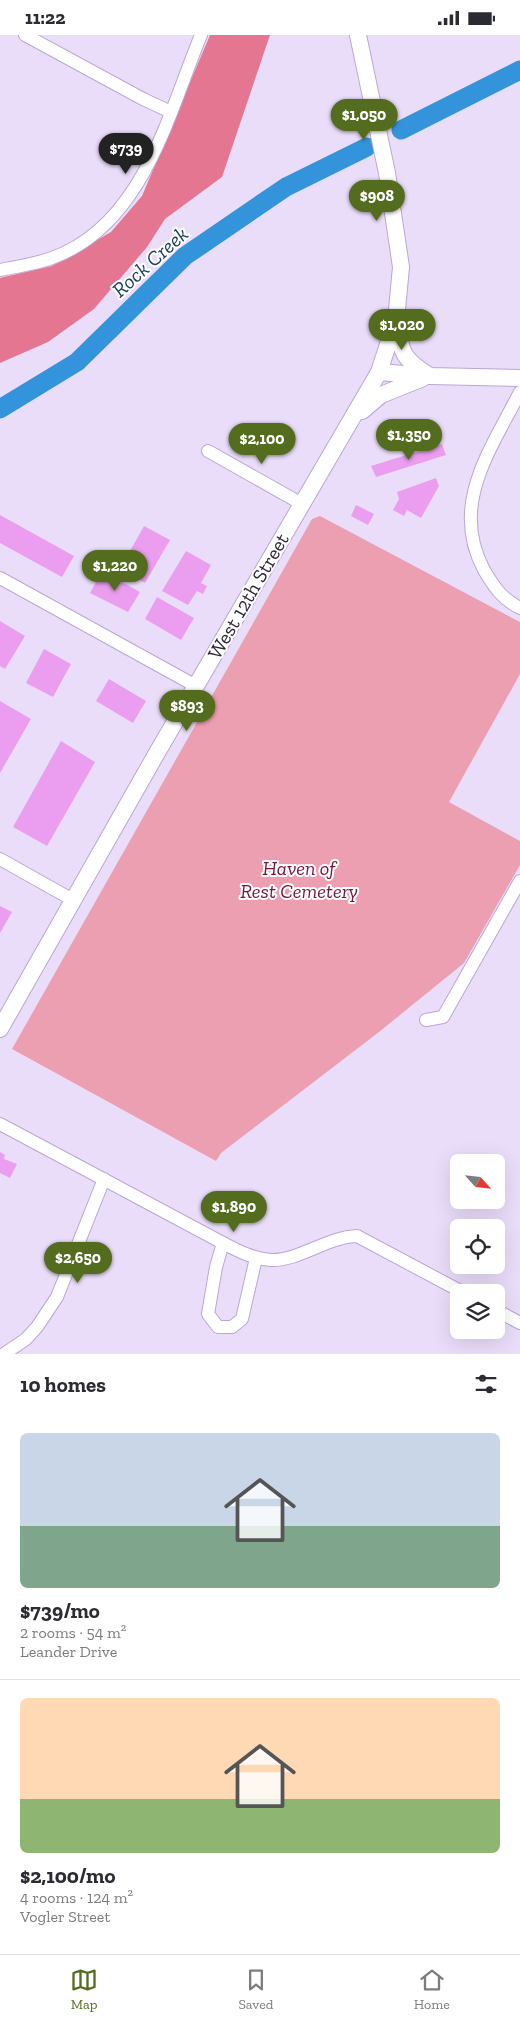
<!DOCTYPE html>
<meta charset="utf-8">
<style>
:root{--surface:#fff;--page:#f7f7f7;--text:#2b2b33;--muted:#7c7c81;--line:#e1e1e2;--accent:#536c1d}
body{margin:0;font-family:"Zilla Slab",serif;background:var(--page);color:var(--text);height:100vh;display:flex;flex-direction:column;font-size:19px;white-space:nowrap}
*{box-sizing:border-box;margin:0}
p{font-size:16px;color:var(--muted)}
.icon{flex:none;width:28px;height:28px;fill:none;stroke:currentColor;stroke-width:2;stroke-linecap:round;stroke-linejoin:round}
.map{position:relative;height:1319px;overflow:hidden}
.details{display:flex;flex-direction:column;background:var(--surface);flex:1}
.details>*{flex:none}
.needle{width:32px;rotate:117deg}
.fabs{position:absolute;left:450px;top:1119px;display:grid;gap:10px}
.fabs a{display:grid;place-items:center;width:55px;height:55px;border-radius:8px;background:var(--surface);box-shadow:0 5px 20px #0002;font-size:25px}
.price{position:absolute;translate:-50% -42px;padding:0 11px;border-radius:18px;background:var(--accent);color:#fff;font-size:16px;line-height:32px;filter:drop-shadow(0 1px 2px #0008)}
.price::after{content:'';position:absolute;left:50%;top:30px;width:15px;height:11px;margin-left:-8px;background:inherit;clip-path:polygon(0 0,100% 0,50% 100%)}
.price.on{background:#222;color:#fff}
ul{padding:0;list-style:none}
li{display:grid;align-content:center;gap:10px;height:265px;padding:0 20px}
li+li{border-top:1px solid var(--line)}
li span{display:grid;place-items:center;height:155px;border-radius:8px;color:#555}
li>.icon{margin-inline-start:auto}
span .icon{width:90px;height:90px;fill:#fffc;stroke-width:1}
li b{font-size:21px}
h2{display:flex;justify-content:space-between;align-items:center;height:60px;padding:0 20px;font-size:21px}
.status{display:flex;justify-content:space-between;align-items:center;height:35px;padding:0 25px;background:var(--surface);direction:ltr}
.status svg{height:14px;fill:currentColor}
.menu{display:flex;justify-content:space-around;align-items:center;height:70px;border-top:1px solid var(--line);background:var(--surface);font-size:14px;color:var(--muted)}
.menu a{display:grid;justify-items:center;gap:2px}
.menu .on{color:var(--accent)}
.map>svg:first-child{display:block}
.green{fill:#ec9fb0}
.forest{fill:#e47692}
.lines{fill:none;stroke-linecap:round;stroke-linejoin:round}
.river{stroke:#3494db;stroke-width:19}
.building{fill:#eb9eef}
.minor-casing{stroke:#bba6d4;stroke-width:14}
.major-casing{stroke:#bba6d4;stroke-width:18}
.minor{stroke:#fff;stroke-width:12}
.major{stroke:#fff;stroke-width:16}
.labels{text-anchor:middle;stroke-width:4;stroke-linejoin:round;paint-order:stroke}
.street-label{font-size:20px;fill:#2e2638;stroke:#fff}
.park-label{font-size:20px;font-style:italic;fill:#761338;stroke:#fff}
.water-label{font-size:21px;font-style:italic;fill:#1a405e;stroke:#fff}
</style>
<div class="status"><b>11:22</b><svg viewBox="0 0 49 12"><path d="M0 12V9h3v3zM5 12V6h3v6zM10 12V3h3v9zM15 12V0h3v12zM26 1h20v11H26zM47 4h2v5h-2z"/></svg></div>
<div class="map">
<svg width="520" height="1319" viewBox="0 0 520 1319">
<rect width="100%" height="100%" fill="#eaddfa"/>
<path class="green" d="M320,481L520,587V639L449,767L520,806V830L464,928L379,997L221,1118L216,1126L12,1014L312,484Z"/>
<path class="forest" d="M210,0H270L222,142L165,184L147,212L94,274L48,307L0,328V243L52,231L111,197L142,161Z"/>
<g class="lines">
<g class="river">
<path d="M401,95L520,35"/>
<path d="M0,374L77,327L185,221L286,152L367,112"/>
</g>
</g>
<g class="building">
<path d="M442,409L446,420L376,442L371,431Z"/>
<path d="M436,443L439,451L421,483L407,475L404,481L393,475L399,464L397,457Z"/>
<path d="M356,470L374,479L368,490L351,481Z"/>
<path d="M0,480L74,521L62,542L0,508Z"/>
<path d="M144,491L170,505L145,548L120,534Z"/>
<path d="M186,516L211,530L201,548L207,551L203,559L197,556L188,570L162,556Z"/>
<path d="M102,536L140,557L128,577L90,558Z"/>
<path d="M157,562L194,583L181,605L145,584Z"/>
<path d="M0,586L25,601L5,634L0,631Z"/>
<path d="M44,614L71,629L53,662L26,648Z"/>
<path d="M109,644L146,666L133,688L96,666Z"/>
<path d="M0,666L31,684L0,738Z"/>
<path d="M61,706L95,727L47,811L13,792Z"/>
<path d="M0,871L12,877L0,898Z"/>
<path d="M0,1117L5,1120L4,1124L17,1129L10,1143L0,1138Z"/>
</g>
<g class="lines">
<defs>
<g id="minor">
<path d="M25,0L143,64L171,77"/>
<path d="M0,235C17,232 35,229 52,223C143,190 168,80 201,0"/>
<path d="M520,357C491,414 449,470 484,535C494,552 502,564 520,573"/>
<path d="M208,416L302,469"/>
<path d="M0,543L196,651"/>
<path d="M0,824L73,865"/>
<path d="M426,985L443,982L520,846"/>
<path d="M0,1089L223,1208C238,1216 254,1224 271,1225C299,1226 327,1202 357,1201L464,1258"/>
<path d="M223,1208L216,1232L208,1279L218,1292H232L242,1284L256,1223"/>
<path d="M496,1275L520,1288"/>
<path d="M4,1319L26,1304L37,1292L57,1262L104,1144"/>
</g>
<g id="major">
<path d="M397,290C401,319 404,324 428,340"/>
<path d="M379,337L430,341L520,343"/>
<path d="M362,376L381,360L423,343"/>
<path d="M0,994L158,716L379,337L396,285L401,232L387,138L358,0"/>
</g>
</defs>
<use href="#minor" class="minor-casing"/>
<use href="#major" class="major-casing"/>
<use href="#minor" class="minor"/>
<use href="#major" class="major"/>
</g>
<g class="labels">
<g class="street-label">
<text transform="translate(248 561) rotate(-60)" y="7">West 12th Street</text>
</g>
<g class="park-label">
<text x="299" y="840">Haven of<tspan x="299" dy="23">Rest Cemetery</tspan></text>
</g>
<g class="water-label">
<text transform="translate(150 227) rotate(-42)" y="7">Rock Creek</text>
</g>
</g>
</svg>
<div class="fabs">
<a><svg class="needle" viewBox="-14 -14 28 28"><path d="M0-13l5 13h-10z" fill="#e53935"/><path d="M0 13l5-13h-10z" fill="#7c7c81"/></svg></a>
<a><svg class="icon" aria-label="locate" viewBox="0 0 24 24"><circle cx="12" cy="12" r="6"/><path d="M12 2v4M12 18v4M2 12h4M18 12h4"/></svg></a>
<a><svg class="icon" aria-label="layers" viewBox="0 0 24 24"><path d="M12 4l9 5-9 5-9-5zM3 14l9 5 9-5"/></svg></a>
</div>
<b class="price" style="left:364px;top:106px">$1,050</b>
<b class="price on" style="left:126px;top:140px">$739</b>
<b class="price" style="left:377px;top:187px">$908</b>
<b class="price" style="left:402px;top:316px">$1,020</b>
<b class="price" style="left:409px;top:426px">$1,350</b>
<b class="price" style="left:262px;top:430px">$2,100</b>
<b class="price" style="left:115px;top:557px">$1,220</b>
<b class="price" style="left:187px;top:697px">$893</b>
<b class="price" style="left:234px;top:1198px">$1,890</b>
<b class="price" style="left:78px;top:1249px">$2,650</b>
</div>
<section class="details">
<h2>10 homes<svg class="icon" aria-label="filters" viewBox="0 0 24 24"><path d="M4 7h16M4 17h16"/><circle cx="9" cy="7" r="2"/><circle cx="15" cy="17" r="2"/></svg></h2>
<ul>
<li><span style="background:linear-gradient(#c9d6e8 60%,#7fa58c 0)"><svg class="icon" aria-label="home" viewBox="0 0 24 24"><path d="M3 11l9-7 9 7M6 9v11h12V9"/></svg></span><div><b>$739/mo</b><p>2 rooms · 54 m²</p><p>Leander Drive</p></div></li>
<li><span style="background:linear-gradient(#ffd9b3 65%,#8fb573 0)"><svg class="icon" aria-label="home" viewBox="0 0 24 24"><path d="M3 11l9-7 9 7M6 9v11h12V9"/></svg></span><div><b>$2,100/mo</b><p>4 rooms · 124 m²</p><p>Vogler Street</p></div></li>
</ul>
</section>
<nav class="menu">
<a class="on"><svg class="icon" aria-label="map" viewBox="0 0 24 24"><path d="M3 6l6-2 6 2 6-2v14l-6 2-6-2-6 2zM9 4v14M15 6v14"/></svg>Map</a>
<a><svg class="icon" aria-label="saved" viewBox="0 0 24 24"><path d="M7 4h10v16l-5-4-5 4z"/></svg>Saved</a>
<a><svg class="icon" aria-label="home" viewBox="0 0 24 24"><path d="M3 11l9-7 9 7M6 9v11h12V9"/></svg>Home</a>
</nav>
